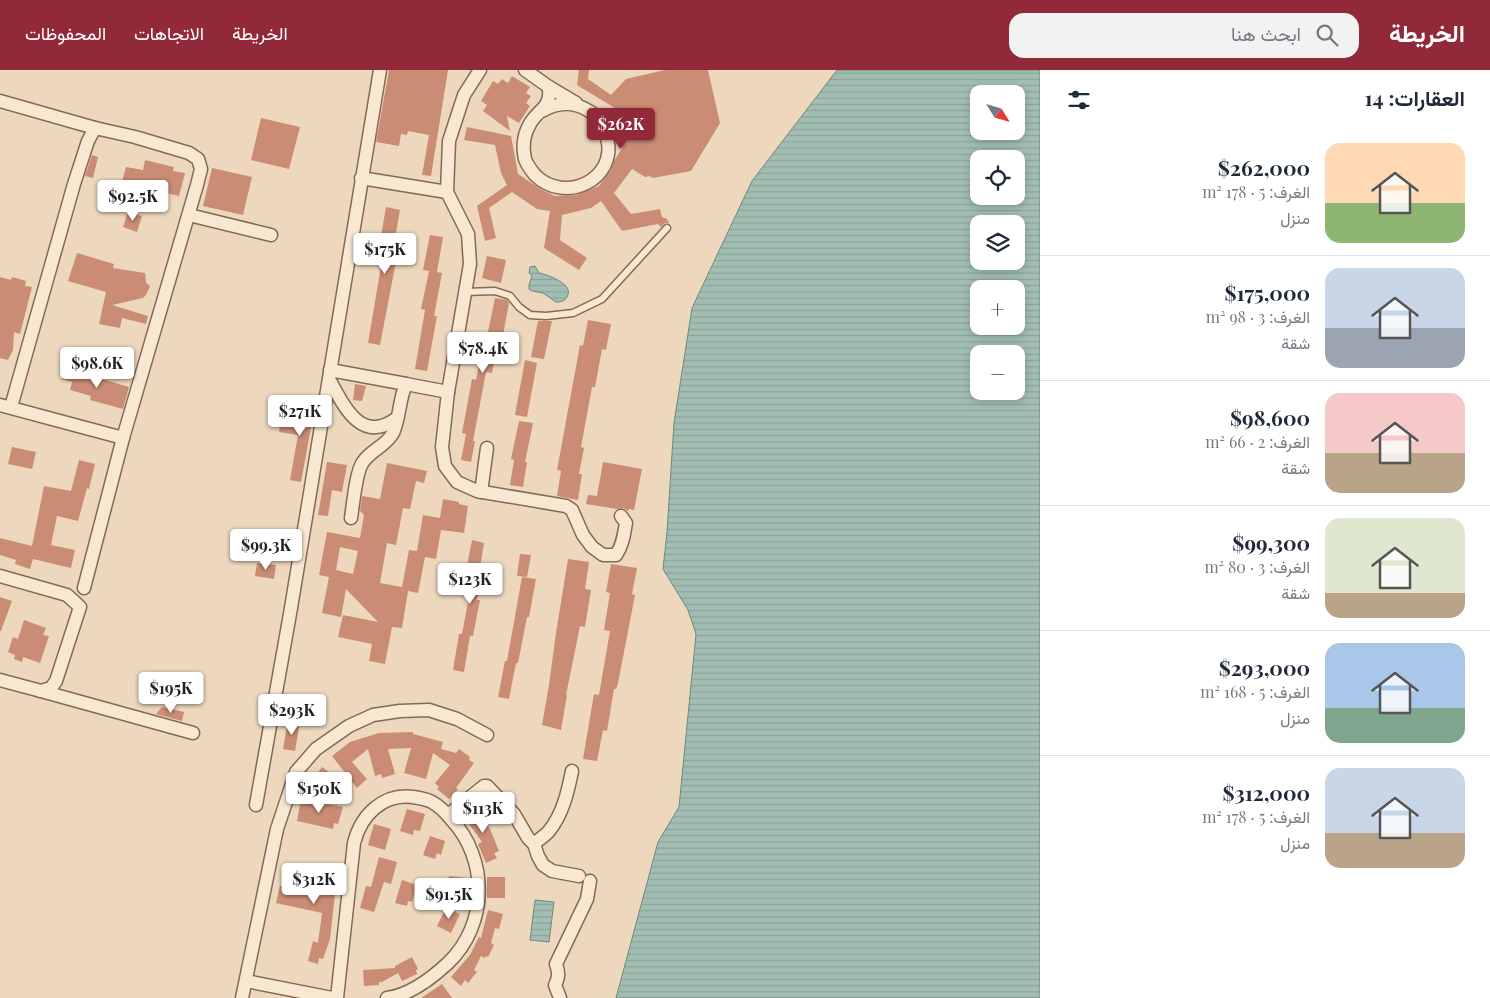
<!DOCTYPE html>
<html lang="ar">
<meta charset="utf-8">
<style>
:root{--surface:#fff;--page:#f2f2f3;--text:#1f2937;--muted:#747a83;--line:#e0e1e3;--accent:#922938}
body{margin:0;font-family:"Playfair Display",Vazirmatn,serif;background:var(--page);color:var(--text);direction:rtl;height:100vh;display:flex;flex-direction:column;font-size:19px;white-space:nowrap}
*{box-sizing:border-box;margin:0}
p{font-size:16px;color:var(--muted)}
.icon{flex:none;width:28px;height:28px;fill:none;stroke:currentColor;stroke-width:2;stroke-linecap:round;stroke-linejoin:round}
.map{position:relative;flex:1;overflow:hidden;direction:ltr}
.details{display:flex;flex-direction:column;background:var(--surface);width:450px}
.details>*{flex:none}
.needle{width:32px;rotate:127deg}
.fabs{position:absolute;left:970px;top:15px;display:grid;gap:10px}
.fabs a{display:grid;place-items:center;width:55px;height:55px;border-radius:10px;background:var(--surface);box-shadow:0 2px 8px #0003;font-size:25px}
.price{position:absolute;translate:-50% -42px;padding:0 11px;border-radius:5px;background:#fff;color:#222;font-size:16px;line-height:32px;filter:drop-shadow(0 1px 2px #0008)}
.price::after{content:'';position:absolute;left:50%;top:30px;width:15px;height:11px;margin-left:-8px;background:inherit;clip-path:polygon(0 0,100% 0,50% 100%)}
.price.on{background:var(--accent);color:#fff}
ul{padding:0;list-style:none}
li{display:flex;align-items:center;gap:15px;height:125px;padding:0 25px}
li+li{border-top:1px solid var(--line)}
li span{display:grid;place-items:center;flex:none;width:140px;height:100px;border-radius:15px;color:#555}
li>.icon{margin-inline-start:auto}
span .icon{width:60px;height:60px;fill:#fffc;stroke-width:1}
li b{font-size:21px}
h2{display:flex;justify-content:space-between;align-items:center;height:60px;padding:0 25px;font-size:21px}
header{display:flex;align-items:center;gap:30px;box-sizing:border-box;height:70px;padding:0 25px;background:var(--accent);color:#fff}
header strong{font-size:24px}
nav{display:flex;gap:28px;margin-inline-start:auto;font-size:18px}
.search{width:350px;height:45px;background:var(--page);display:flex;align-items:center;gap:12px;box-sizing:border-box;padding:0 18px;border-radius:15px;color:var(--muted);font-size:19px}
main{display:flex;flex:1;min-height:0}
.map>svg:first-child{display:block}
.water{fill:url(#water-rules);stroke:#698b7e;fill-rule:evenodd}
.building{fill:#ca8c74;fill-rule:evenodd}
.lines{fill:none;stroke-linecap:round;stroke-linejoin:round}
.lane-casing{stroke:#846957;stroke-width:9}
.street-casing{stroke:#846957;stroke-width:15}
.lane{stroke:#f8e7d1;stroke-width:6}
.street{stroke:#f8e7d1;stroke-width:12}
</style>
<header>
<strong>الخريطة</strong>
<div class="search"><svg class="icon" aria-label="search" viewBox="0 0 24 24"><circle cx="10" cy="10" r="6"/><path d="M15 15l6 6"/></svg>ابحث هنا</div>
<nav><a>الخريطة</a><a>الاتجاهات</a><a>المحفوظات</a></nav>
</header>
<main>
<section class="details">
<h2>العقارات: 14<svg class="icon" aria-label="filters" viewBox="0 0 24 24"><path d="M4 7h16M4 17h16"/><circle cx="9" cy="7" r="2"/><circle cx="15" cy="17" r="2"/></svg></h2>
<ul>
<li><span style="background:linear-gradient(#ffd9b3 60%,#8fb573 0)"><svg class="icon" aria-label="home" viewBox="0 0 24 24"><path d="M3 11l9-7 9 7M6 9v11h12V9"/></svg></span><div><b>$262,000</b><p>الغرف: 5 · 178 m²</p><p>منزل</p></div></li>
<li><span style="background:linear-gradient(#c9d6e8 60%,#9aa5b1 0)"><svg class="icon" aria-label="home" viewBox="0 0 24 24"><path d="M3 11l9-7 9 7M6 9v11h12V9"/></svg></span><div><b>$175,000</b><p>الغرف: 3 · 98 m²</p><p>شقة</p></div></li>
<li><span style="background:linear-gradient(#f6c9c9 60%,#b9a48a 0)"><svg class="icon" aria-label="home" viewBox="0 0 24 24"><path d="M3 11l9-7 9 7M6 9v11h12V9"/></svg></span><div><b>$98,600</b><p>الغرف: 2 · 66 m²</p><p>شقة</p></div></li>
<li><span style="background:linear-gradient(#dfe7d0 75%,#b9a48a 0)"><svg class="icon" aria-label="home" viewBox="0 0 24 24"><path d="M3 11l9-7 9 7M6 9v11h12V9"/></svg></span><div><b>$99,300</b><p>الغرف: 3 · 80 m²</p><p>شقة</p></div></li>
<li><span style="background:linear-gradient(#a9c7e8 65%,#7fa58c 0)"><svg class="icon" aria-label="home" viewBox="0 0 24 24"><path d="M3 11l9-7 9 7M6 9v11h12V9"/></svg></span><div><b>$293,000</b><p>الغرف: 5 · 168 m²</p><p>منزل</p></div></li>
<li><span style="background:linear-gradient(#c9d6e8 65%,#b9a48a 0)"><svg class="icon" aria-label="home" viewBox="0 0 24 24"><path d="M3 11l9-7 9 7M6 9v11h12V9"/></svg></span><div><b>$312,000</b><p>الغرف: 5 · 178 m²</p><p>منزل</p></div></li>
</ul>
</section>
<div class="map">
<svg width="1040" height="928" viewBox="0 0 1040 928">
<defs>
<pattern id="water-rules" width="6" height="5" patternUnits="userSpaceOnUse" patternTransform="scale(1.25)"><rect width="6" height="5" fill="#a2beb2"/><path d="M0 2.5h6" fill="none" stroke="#8ca398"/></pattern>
</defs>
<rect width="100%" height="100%" fill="#edd8be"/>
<g class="water">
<path d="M837,0H1040V928H616L658,772L679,737L696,564L688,540L663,499L667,462L674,353L692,238L752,111ZM979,24H1016V61H979ZM979,89H1016V126H979ZM979,154H1016V191H979ZM979,219H1016V256H979ZM979,284H1016V321H979Z"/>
<path d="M535,196L539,203C548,205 575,214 567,227C565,231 561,232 556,232L543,223L532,221L529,219V215L532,206L529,203L530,197Z"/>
<path d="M535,830L554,832L549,872L530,870Z"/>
</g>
<g class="building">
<path d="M389,0H448L431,106L422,105L429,65L408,61L407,65L401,64L399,76L376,72Z"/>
<path d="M579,0H589L588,9L611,25L626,9L665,0H708L720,53L691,101L653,108L649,106L645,107L632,99L614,123L631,144L660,139L662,147L667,149L669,153H665L661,157L658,154L622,161L601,131L591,138L562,145L560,170L587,188L579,200L544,178L550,141L537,139L512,122L489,138L496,168L485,171L477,136L507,115L501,103L495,75L464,70L467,57L511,66L518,104L542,120L555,126L576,125L599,116L611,100L614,91L623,77L616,73L615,66L619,54H611L618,40L577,15Z"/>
<path d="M512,6L530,17L526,23L531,26L526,33L530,36L519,53L507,46L510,61L483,41L487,35L481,31L493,11L498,14L502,9L508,13Z"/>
<path d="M261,48L300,57L289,99L251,90Z"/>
<path d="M92,85L98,87L93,108L85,106Z"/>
<path d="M145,90L174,97L173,101L185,103L179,126L122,112L126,97L143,100Z"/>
<path d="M212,98L252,107L243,145L203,136Z"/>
<path d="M386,137L400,140L394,175L399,176L380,275L368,273L385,173L380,172Z"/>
<path d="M128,142L142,146L137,162L123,157Z"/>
<path d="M430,165L443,167L437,202L442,203L434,246H437L427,301L415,299L425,240L421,239L429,201L423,200Z"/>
<path d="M77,183L114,194L113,198L145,203L146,213L150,216L146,225L143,228L112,235L148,246L146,254L122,248L120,258L99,254L106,222L68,211Z"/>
<path d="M487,186L506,190L501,213L482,208Z"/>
<path d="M0,207L11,210L12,207L26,211L25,216L32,217L20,264L14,262L13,280L8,290L0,288Z"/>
<path d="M495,228L507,230L509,233L503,265L500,264L492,303L486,302L473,371H475L471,392L461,390L466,364L462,363L472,309L476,310L486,262H488Z"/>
<path d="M588,250L611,254L606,280L602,279L595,317H592L581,377L584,378L579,404H582L578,430L557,426L561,401L557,400L580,275L583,276Z"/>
<path d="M538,251H552L544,289L531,287Z"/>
<path d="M525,290L537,293L527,347L515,345Z"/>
<path d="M65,298L129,317L123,339L90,330L91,326L70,320L72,312L62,309Z"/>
<path d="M355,314L366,316L362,331L353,330Z"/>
<path d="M305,328L316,330L301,412L290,410L298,365L279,362L281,350L300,353Z"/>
<path d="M519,351L533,353L525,392H527L523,417L510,415L514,390L511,389Z"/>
<path d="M12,377L36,382L32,399L8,394Z"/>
<path d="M79,390L95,394L89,419L87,418L78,451L57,446L51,475L75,480L71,498L33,489L30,499L15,494L16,490L0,485V468L32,476L44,416L71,421Z"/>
<path d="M327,392L347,395L342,422L332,420L328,446L318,445Z"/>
<path d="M603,392L642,399L634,440L629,439L628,441L624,438L617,439L586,434L588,425L597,426Z"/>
<path d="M387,393L427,401L424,413L416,411L410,439L403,438L396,475L387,473L380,513L402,517L409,480L417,481L423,445L440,448L443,429L459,432V434L468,436L464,463L441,460L436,489L425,487L418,523L408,521L402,558L392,557L385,594L369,591L372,574L338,567L343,545L378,552L346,519L341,547L322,543L329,507L319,505L327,462L360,468L364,445L360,441L362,426L380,429ZM340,477L358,481L353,504L336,500Z"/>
<path d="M472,470L484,473L480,498L483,499L477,530H480L473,566H470L464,602L453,600L459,564H462L470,522L466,521L471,497L467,496Z"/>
<path d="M520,484L531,485L527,507L517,506Z"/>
<path d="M568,489L589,492L585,519L591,520L585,557L580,556L566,625H567L561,660L542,655L549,615L556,563Z"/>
<path d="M257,493L276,495L274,509L255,506Z"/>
<path d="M611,494L637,498L632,524L635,525L618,613L616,619H614L607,661L603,660L597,691L583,689L594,624L599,625L610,561L604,560L610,523L606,522Z"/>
<path d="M522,507L536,509L529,547H527L518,593H516L509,629L498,627L505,591H507Z"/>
<path d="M0,527L12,531L1,561H0Z"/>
<path d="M24,550L46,558L43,565L49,566L40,593L23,587L22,592L14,589L15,585L8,582L13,567L18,569Z"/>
<path d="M162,637L184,642L182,651L156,644Z"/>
<path d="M288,650L300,652L295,681L283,679Z"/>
<path d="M413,662V664L443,672L441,679L456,683L459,679L470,687L469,690L474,693L456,718L458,719L449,729L437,719L439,717L435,713L450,695L433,683L426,709L404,703L411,678L388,679L395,704L382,708L381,704L375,706L368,679L352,692L367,709L357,718L332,686L350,672L379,663Z"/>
<path d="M322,697L335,707L323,724L309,715Z"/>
<path d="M301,729L343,737L338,754L334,753L333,759L297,751Z"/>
<path d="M478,737L486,748L484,750L490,759L499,781L494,783L497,788L486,793L478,774L482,772L464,747Z"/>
<path d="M407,739L425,744L420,761L414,760L413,765L400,761Z"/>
<path d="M374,754L391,759L385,780L368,775Z"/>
<path d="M430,766L445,771L441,785L437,783L435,789L423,785Z"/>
<path d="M379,787L397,792L391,814L384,812L374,842L360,838L366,816L371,817Z"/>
<path d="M300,801L325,806L326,804L337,805L330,869L323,889L319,888L318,894L308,891L313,871L318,873L322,843L276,833L280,816L297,820Z"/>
<path d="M449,806L467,808L465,824L461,823V828L447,827Z"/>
<rect x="487" y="807" width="18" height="21"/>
<path d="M402,810L417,815L412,832L408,831L407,836L395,833Z"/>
<path d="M446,838L460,844L451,863L437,856Z"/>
<path d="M488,840L503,844L499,859L495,858L491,873L494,875L488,887L486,886L485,888L481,886L474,900L477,902L468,913L465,910L461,916L451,907L470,885L479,867L481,868Z"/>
<path d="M412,887L418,899L416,900L417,904L402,911L398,903L382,912H379V915L364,916L363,900L395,898V896Z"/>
<path d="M442,914L452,928H421Z"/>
</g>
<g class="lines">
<defs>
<path id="lane" d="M465,222L495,221L510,226L519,237L530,245L546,246L573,243L602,229L667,158"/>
<g id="street">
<path d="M525,0L549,17L576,33"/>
<path d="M0,31L95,58"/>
<path d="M542,41C558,32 573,31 589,41C600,47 604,56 607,68C618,109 565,135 535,105C531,100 527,95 525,89C522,76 524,63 531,52C540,38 551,38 549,17"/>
<path d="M361,108L447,122L468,164L470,194L448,322L442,377L445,396L457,412L477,421L566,436L572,440L583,465L592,477L603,485H616C623,475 624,464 626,453L621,446"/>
<path d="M447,122L449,71L464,25L480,0"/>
<path d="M189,145L271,165"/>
<path d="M330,300L406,314"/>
<path d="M329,309C344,336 361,375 397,348"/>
<path d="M0,335L123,368"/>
<path d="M11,337L74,114L88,71L95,58L135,67L189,83L198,89L201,99L197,115L123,368L84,518"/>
<path d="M481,422L487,378"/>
<path d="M351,448C353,435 356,401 363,392C371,380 386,376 393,363C400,348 399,329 406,314L448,322"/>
<path d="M0,506L67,525L80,537L56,611L51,618L41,621L0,610"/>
<path d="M41,621L193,663"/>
<path d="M256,735L291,538L380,0"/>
<path d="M448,745L484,716H487L514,744L528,768L534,774L538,786L543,795L552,801L579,806"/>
<path d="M534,774C539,769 545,766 549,761C563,744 568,721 572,701"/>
<path d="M246,911L332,928"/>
<path d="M242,928L277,759L296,702L316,679L349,656L373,645L400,641L429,640L457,649L487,665"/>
<path d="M337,928L354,773C361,745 383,723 413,727C420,728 426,729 432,732C439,736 446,743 451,749C489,789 488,855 448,893C432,908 409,925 387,928"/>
<path d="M560,928L555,915C559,907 559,903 556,894L587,829L590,811"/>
</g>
</defs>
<use href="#lane" class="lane-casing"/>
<use href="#street" class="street-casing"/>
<use href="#lane" class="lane"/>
<use href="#street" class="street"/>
</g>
</svg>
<div class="fabs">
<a><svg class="needle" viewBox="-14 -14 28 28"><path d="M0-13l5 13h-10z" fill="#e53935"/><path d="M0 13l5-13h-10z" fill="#747a83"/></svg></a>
<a><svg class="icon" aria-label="locate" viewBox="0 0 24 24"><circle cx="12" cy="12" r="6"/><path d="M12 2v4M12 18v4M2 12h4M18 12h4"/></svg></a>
<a><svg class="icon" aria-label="layers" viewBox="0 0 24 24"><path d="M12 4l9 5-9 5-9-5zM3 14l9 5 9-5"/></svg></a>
<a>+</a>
<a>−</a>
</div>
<b class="price on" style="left:621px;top:80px">$262K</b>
<b class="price" style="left:133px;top:152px">$92.5K</b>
<b class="price" style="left:385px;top:205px">$175K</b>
<b class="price" style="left:483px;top:304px">$78.4K</b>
<b class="price" style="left:97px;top:319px">$98.6K</b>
<b class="price" style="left:300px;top:367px">$271K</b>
<b class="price" style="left:266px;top:501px">$99.3K</b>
<b class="price" style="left:470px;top:535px">$123K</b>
<b class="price" style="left:171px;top:644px">$195K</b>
<b class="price" style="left:292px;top:666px">$293K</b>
<b class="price" style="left:319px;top:744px">$150K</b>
<b class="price" style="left:483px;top:764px">$113K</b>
<b class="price" style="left:314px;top:835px">$312K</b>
<b class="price" style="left:449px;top:850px">$91.5K</b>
</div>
</main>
